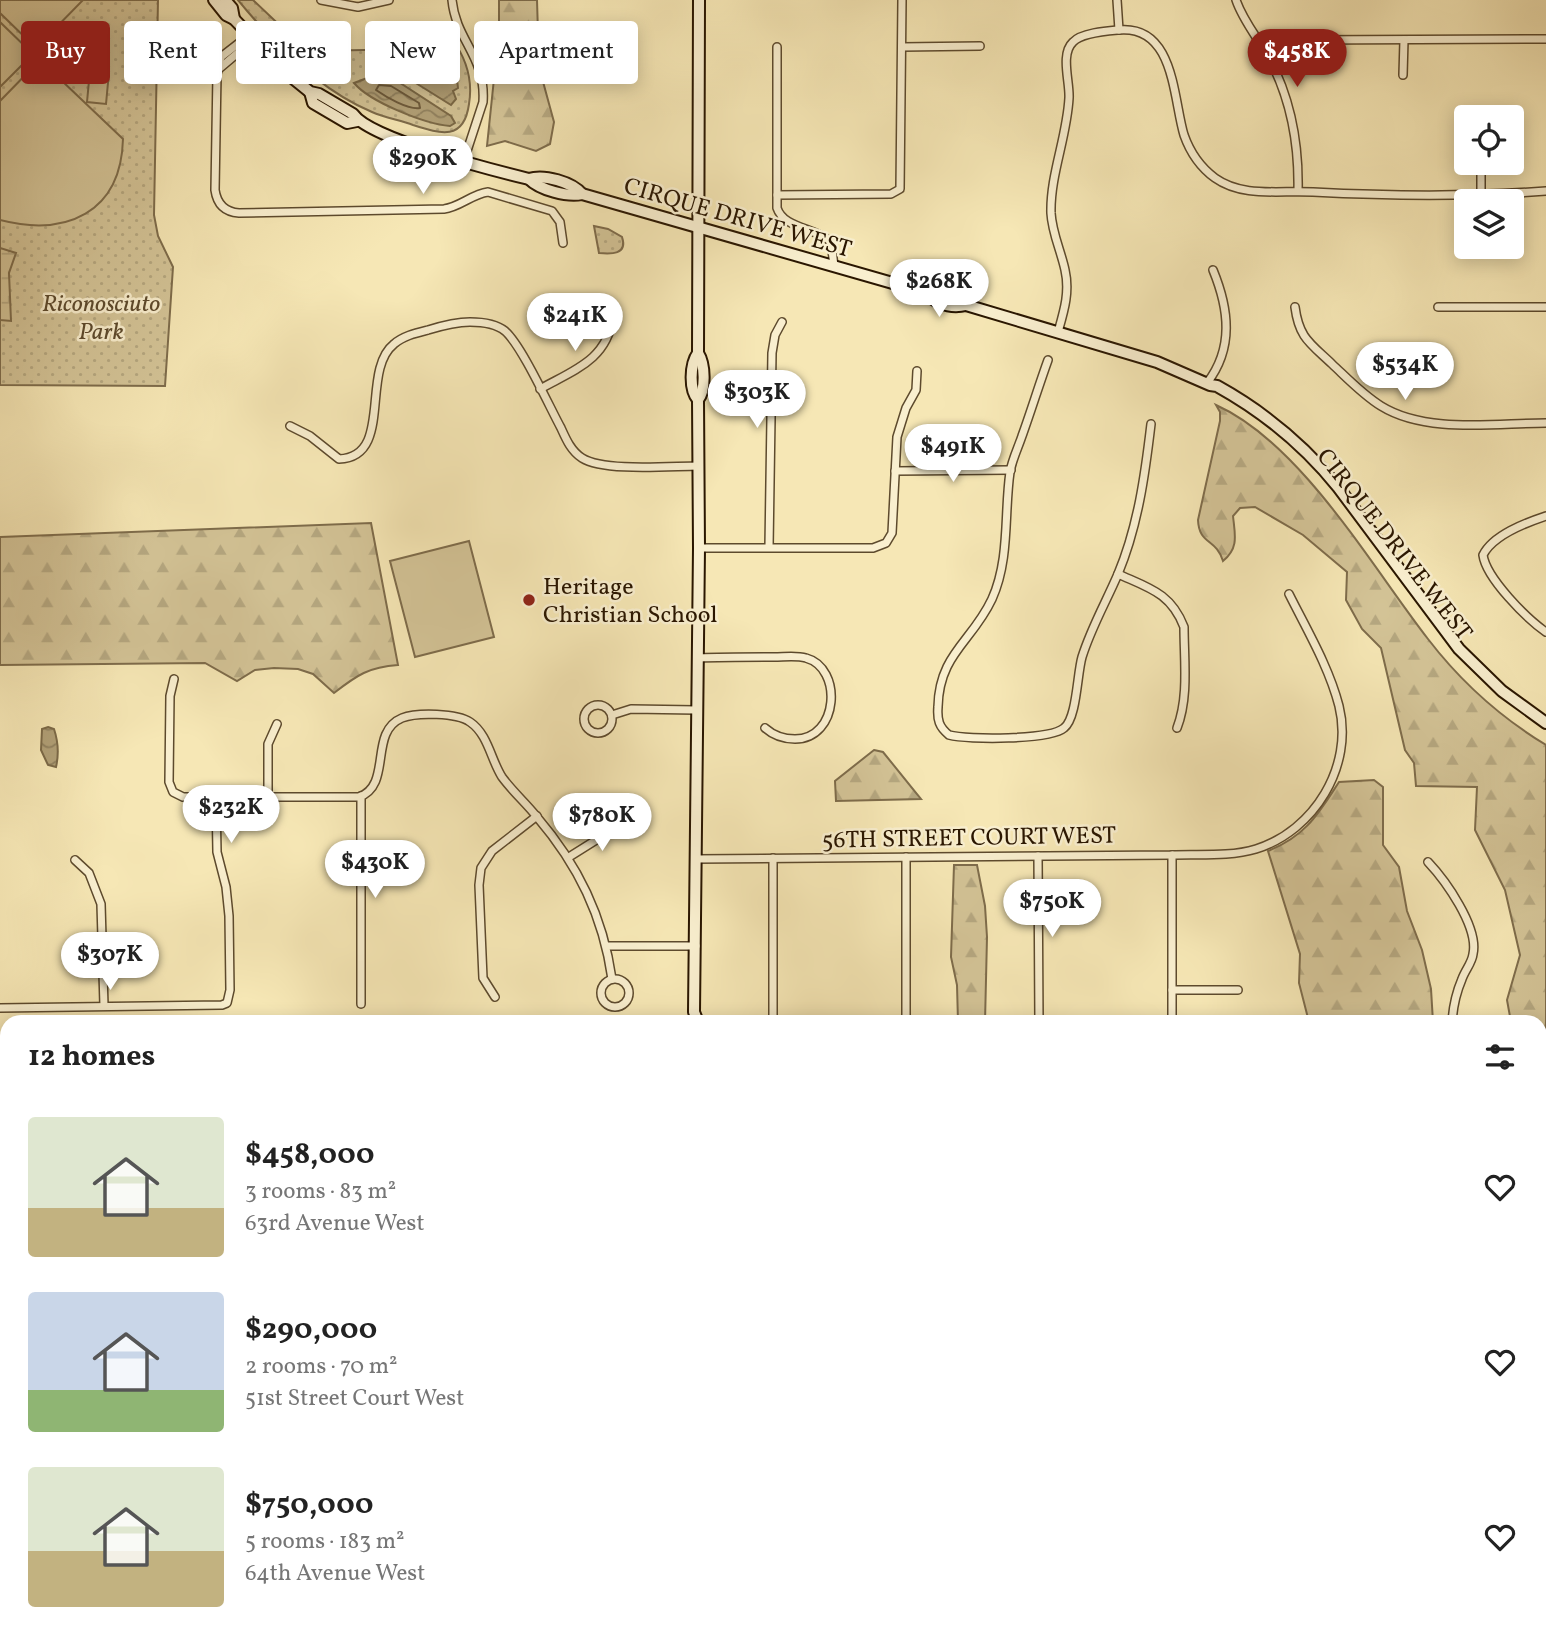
<!DOCTYPE html>
<meta charset="utf-8">
<style>
:root{--surface:#fff;--page:#f6f6f6;--text:#222;--muted:#767676;--accent:#8f2418}
body{margin:0;font-family:Vollkorn,serif;background:var(--page);color:var(--text);height:100vh;display:flex;flex-direction:column;font-size:26px;white-space:nowrap}
*{box-sizing:border-box;margin:0}
p{font-size:23px;color:var(--muted)}
.icon{flex:none;width:38px;height:38px;fill:none;stroke:currentColor;stroke-width:2;stroke-linecap:round;stroke-linejoin:round}
.map{position:relative;flex:1;overflow:hidden}
.panel{position:absolute;left:0px;top:1015px;width:1547px;height:623px;display:flex;flex-direction:column;background:var(--surface);border-radius:21px 21px 0 0;box-shadow:0 4px 18px #0003}
.panel>*{flex:none}
.guide{position:absolute;left:21px;top:21px;width:700px;height:63px;display:flex;gap:14px}
.controls{position:absolute;left:1454px;top:105px;display:grid;gap:14px}
.controls a{display:grid;place-items:center;width:70px;height:70px;border-radius:7px;background:var(--surface);box-shadow:0 4px 18px #0003;font-size:35px}
.price{position:absolute;translate:-50% -60px;padding:0 16px;border-radius:24px;background:#fff;color:#222;font-size:23px;line-height:46px;filter:drop-shadow(0 2px 4px #0008)}
.price::after{content:'';position:absolute;left:50%;top:42px;width:21px;height:16px;margin-left:-10px;background:inherit;clip-path:polygon(0 0,100% 0,50% 100%)}
.price.current{background:var(--accent);color:#fff}
ul{padding:0;list-style:none}
li{display:flex;align-items:center;gap:21px;height:175px;padding:0 28px}
li span{display:grid;place-items:center;flex:none;width:196px;height:140px;border-radius:7px;color:#555}
li>.icon{margin-inline-start:auto}
span .icon{width:84px;height:84px;fill:#fffc;stroke-width:1}
li b{font-size:30px}
h2{display:flex;justify-content:space-between;align-items:center;height:84px;padding:0 28px;font-size:30px}
.chip{padding:0 24px;border-radius:7px;background:var(--surface);box-shadow:0 4px 18px #0003;font-size:24px;line-height:63px}
.chip.current{background:var(--accent);color:#fff}
.map>svg:first-child{display:block}
.green{fill:url(#green-dots);stroke:#7e6c4b;stroke-width:2}
.forest{fill:url(#forest-firs);stroke:#7e6c4b;stroke-width:2}
.wetland{fill:url(#wetland-marsh);stroke:#7e6c4b;stroke-width:2}
.pitch{fill:#d3c396;stroke:#7e6c4b;stroke-width:2}
.water{fill:url(#water-waves);stroke:#7b6947;stroke-width:2}
.lines{fill:none;stroke-linecap:round;stroke-linejoin:round}
.shore{stroke:#6e5b3c;stroke-width:2}
.stream{stroke:#7b6947;stroke-width:2.5}
.street-casing{stroke:#5d4a2d;stroke-width:10}
.secondary-casing{stroke:#2a1600;stroke-width:14}
.primary-casing{stroke:#2a1600;stroke-width:16}
.street{stroke:#f9efcf;stroke-width:7}
.secondary{stroke:#f9efcf;stroke-width:10}
.primary{stroke:#f6e7b5;stroke-width:12}
.poi-dot{fill:#8f2418;stroke:#f9efcf;stroke-width:2.5}
.labels{text-anchor:middle;stroke-width:5;stroke-linejoin:round;paint-order:stroke}
.street-label{font-size:24px;fill:#2a1600;stroke:#f9efcf}
.park-label{font-size:24px;font-style:italic;fill:#5d4a2d;stroke:#f9efcf}
.poi-label{font-size:24px;fill:#2a1600;stroke:#f9efcf;text-anchor:start}
</style>
<div class="map">
<svg width="1546" height="1638" viewBox="0 0 1546 1638">
<defs>
<pattern id="green-dots" width="8" height="8" patternUnits="userSpaceOnUse" patternTransform="scale(1.75)"><rect width="8" height="8" fill="#d3c396"/><path d="M2 2h.1M6 6h.1" fill="none" stroke="#b5a780" stroke-width="1.8" stroke-linecap="round"/></pattern>
<pattern id="forest-firs" width="22" height="20" patternUnits="userSpaceOnUse" patternTransform="scale(1.75)"><rect width="22" height="20" fill="#d3c396"/><path d="M5 1l3.5 6h-7zM16 11l3.5 6h-7z" fill="#b5a780"/></pattern>
<pattern id="wetland-marsh" width="20" height="14" patternUnits="userSpaceOnUse" patternTransform="scale(1.75)"><rect width="20" height="14" fill="#d3c396"/><path d="M1 5h8M5 5V1M11 12h8M15 12V8" fill="none" stroke="#b5a780"/></pattern>
<pattern id="water-waves" width="16" height="10" patternUnits="userSpaceOnUse" patternTransform="scale(1.75)"><rect width="16" height="10" fill="#b1a077"/><path d="M0 5q4-4 8 0t8 0" fill="none" stroke="#90815f"/></pattern>
</defs>
<rect width="100%" height="100%" fill="#f6e7b5"/>
<filter id="stains"><feTurbulence type="fractalNoise" baseFrequency=".00286" numOctaves="4"/><feColorMatrix values="0 0 0 0 .2 0 0 0 0 .09 0 0 0 0 .02 0 0 0 .5 -.17"/></filter>
<radialGradient id="worn" r=".72"><stop offset=".6" stop-color="#630" stop-opacity="0"/><stop offset="1" stop-color="#630" stop-opacity=".3"/></radialGradient>
<g class="green">
<path d="M0,0H158L154,215L158,236L173,267L165,386L0,385Z"/>
<path d="M238,0H253L291,36L310,51L419,49C430,47 440,41 452,39C466,58 473,80 469,104C464,141 441,134 413,125C400,120 385,118 372,112C319,90 274,44 238,0Z"/>
<path d="M594,226L608,229L622,237C628,255 611,254 599,253Z"/>
<path d="M762,1631H956L853,1637L771,1635Z"/>
</g>
<g class="forest">
<path d="M499,0H537L539,67L554,122L550,144L536,151L505,141L487,146L495,69L489,56L499,44Z"/>
<path d="M1216,405C1301,443 1372,567 1428,639C1461,682 1500,717 1546,745V1089L1540,1084V1022H1511L1507,1000L1520,955L1505,890L1475,830L1477,787L1416,786L1414,763L1405,750L1381,648L1362,629L1346,600L1347,572L1303,535L1255,507L1240,508L1233,516C1235,535 1239,548 1223,561C1216,538 1199,545 1198,520L1220,421V412Z"/>
<path d="M371,523L398,665C369,667 357,675 334,693L313,674L298,669L274,668L255,670L237,681L205,663L0,665V537Z"/>
<path d="M874,750L883,752L921,799L836,801L835,781Z"/>
<path d="M1374,780L1383,787V845L1399,867L1407,911L1422,950L1431,989L1433,1022H1309L1299,983L1300,954L1268,851C1306,836 1318,814 1339,782Z"/>
<path d="M954,865H977L985,906L987,937L985,1022H958L957,985L951,957Z"/>
</g>
<path class="wetland" d="M0,248L16,253L9,273L11,321L0,320Z"/>
<g class="pitch">
<path d="M0,0H83L36,48L0,13Z"/>
<path d="M0,22L33,54L0,87Z"/>
<path d="M40,60L123,139C121,213 66,237 0,220V101Z"/>
<path d="M90,70L109,72L106,104L87,102Z"/>
<path d="M469,541L494,637L415,657L390,561Z"/>
</g>
<g class="water">
<path d="M449,68L456,71L458,88L453,91L456,99L451,105L403,75L436,72Z"/>
<path d="M367,78L394,79L451,116L455,123L450,126C425,124 370,102 354,83Z"/>
<path d="M48,727L54,729C58,741 59,754 56,767L48,765L41,750L42,729Z"/>
</g>
<g class="lines">
<path class="shore" d="M379,85L391,86L419,103L420,108C408,110 386,97 376,90Z"/>
<g class="stream">
<path d="M1540,1488L1546,1484"/>
<path d="M1485,1631L1493,1638"/>
</g>
<defs>
<g id="street">
<path d="M321,0L358,7L389,0"/>
<path d="M452,0C456,41 486,56 483,102L464,160"/>
<path d="M1117,0L1119,30"/>
<path d="M1236,0C1243,21 1258,38 1269,58C1291,99 1299,145 1298,191"/>
<path d="M248,36L221,57L217,74L215,190C217,204 225,212 239,213L444,209C460,207 472,194 488,192L552,211L560,222L563,243"/>
<path d="M777,47V208C784,229 815,227 831,242L834,266"/>
<path d="M902,47L980,46"/>
<path d="M1268,57L1291,45L1306,40L1546,39"/>
<path d="M220,68L252,41"/>
<path d="M1403,75L1404,40"/>
<path d="M1481,163V196"/>
<path d="M777,195L891,194L900,189L902,0"/>
<path d="M1295,307C1299,338 1310,343 1332,364C1347,378 1363,395 1381,406C1426,434 1495,423 1546,423"/>
<path d="M1438,307H1546"/>
<path d="M1058,332C1064,311 1070,292 1065,270C1061,251 1052,233 1051,213C1050,175 1067,137 1069,98C1070,82 1060,54 1073,42C1081,33 1106,31 1118,30C1175,24 1173,99 1184,135C1190,152 1200,167 1215,178C1243,198 1280,190 1313,192C1391,196 1468,197 1546,191"/>
<path d="M1048,360C1039,385 1031,411 1022,436C1018,448 1012,460 1010,472C1004,514 1010,559 992,599C972,642 939,654 938,707C937,720 939,727 949,735C968,740 1050,740 1064,728C1077,718 1077,674 1082,657C1091,628 1106,602 1118,574C1138,526 1145,475 1151,424"/>
<path d="M1207,383C1234,348 1229,309 1213,270"/>
<path d="M540,389C574,370 607,360 613,317"/>
<path d="M290,426L310,436L339,459C394,457 360,371 394,344C403,336 416,333 428,330C441,326 456,322 470,322C482,322 495,323 505,331C522,346 549,406 561,428C566,439 571,451 582,458C604,472 671,466 698,466"/>
<path d="M895,471L1011,470"/>
<path d="M1546,516C1525,523 1493,535 1483,555C1486,578 1527,619 1546,632"/>
<path d="M769,547L772,353L775,335L782,322"/>
<path d="M699,548H873L886,543L892,533L897,437L906,408L916,390L917,371"/>
<path d="M1118,574C1149,588 1171,593 1184,627C1184,660 1189,697 1177,728"/>
<path d="M698,658C723,657 749,657 774,657C784,657 796,655 806,658C843,668 839,739 795,739C783,739 774,736 765,728"/>
<path d="M174,679L170,696L169,782L173,792L183,797H359C393,785 368,732 402,718C417,712 457,713 470,722C488,734 491,760 502,777C513,792 526,803 537,817C578,865 603,916 612,979"/>
<circle cx="598" cy="719" r="14"/>
<path d="M612,715L631,709L696,710"/>
<path d="M361,796V1004"/>
<path d="M268,798V744L277,724"/>
<path d="M1172,855V1022"/>
<path d="M1038,856L1039,1022"/>
<path d="M569,857L620,825"/>
<path d="M696,859L1172,855C1199,854 1230,857 1256,849C1314,831 1354,766 1339,706C1329,667 1307,630 1289,594"/>
<path d="M75,860L89,873L101,904L104,1006"/>
<path d="M1428,862C1445,880 1479,927 1473,954C1472,963 1465,970 1462,979C1456,993 1453,1007 1452,1022"/>
<path d="M608,946H696"/>
<circle cx="615" cy="993" r="14"/>
<path d="M1172,990H1238"/>
<path d="M495,997L483,978L479,885L481,868L492,851L537,816"/>
<path d="M0,1008L222,1005L227,1003L230,990L229,916L226,887L217,852L216,798"/>
<path d="M773,1022V858"/>
<path d="M906,1022V857"/>
<path d="M1540,1192L1546,1180"/>
<path d="M1540,1217L1546,1221"/>
<path d="M1540,1389L1546,1384"/>
<path d="M88,1631L94,1638"/>
<path d="M246,1631L251,1638"/>
<path d="M1051,1631L1053,1638"/>
<path d="M1389,1631V1638"/>
<path d="M639,1633L700,1638"/>
<path d="M310,1638L314,1631"/>
<path d="M747,1638L749,1631"/>
<path d="M976,1638L1018,1631"/>
<path d="M1263,1638L1281,1631"/>
</g>
<g id="secondary">
<path d="M214,0L226,15L234,19L284,71L310,92L319,94L353,114C370,139 496,171 529,179C540,190 567,197 582,194L924,292C939,291 955,294 966,305L1157,362L1210,385L1217,386C1264,412 1304,445 1338,487L1459,649L1502,691L1546,723"/>
<path d="M225,0L232,8L234,19"/>
<path d="M310,92L313,103L347,123L357,121"/>
<path d="M529,179C544,174 572,182 582,194"/>
<path d="M924,292C936,303 950,309 966,305"/>
<path d="M698,400C706,390 705,364 698,353L699,0"/>
<path d="M698,1022L694,1012L699,548L698,400C689,390 690,364 698,353"/>
<path d="M0,1392L7,1389"/>
<path d="M638,1638L639,1631"/>
</g>
<g id="primary">
<path d="M0,1190L7,1216"/>
<path d="M0,1240L7,1265"/>
<path d="M140,1631L145,1638"/>
</g>
</defs>
<use href="#street" class="street-casing"/>
<use href="#secondary" class="secondary-casing"/>
<use href="#primary" class="primary-casing"/>
<use href="#street" class="street"/>
<use href="#secondary" class="secondary"/>
<use href="#primary" class="primary"/>
</g>
<circle class="poi-dot" cx="529" cy="600" r="7"/>
<g class="labels">
<g class="street-label">
<text transform="translate(738 217) rotate(16)" y="8">CIRQUE DRIVE WEST</text>
<text transform="translate(1395 544) rotate(52)" y="8">CIRQUE DRIVE WEST</text>
<text transform="translate(969 837) rotate(-1)" y="8">56TH STREET COURT WEST</text>
</g>
<g class="park-label">
<text x="101" y="311">Riconosciuto<tspan x="101" dy="28">Park</tspan></text>
</g>
<g class="poi-label">
<text x="543" y="594">Heritage<tspan x="543" dy="28">Christian School</tspan></text>
</g>
</g>
<rect width="100%" height="100%" filter="url(#stains)"/>
<rect width="100%" height="100%" fill="url(#worn)"/>
</svg>
<div class="controls">
<a><svg class="icon" aria-label="locate" viewBox="0 0 24 24"><circle cx="12" cy="12" r="6"/><path d="M12 2v4M12 18v4M2 12h4M18 12h4"/></svg></a>
<a><svg class="icon" aria-label="layers" viewBox="0 0 24 24"><path d="M12 4l9 5-9 5-9-5zM3 14l9 5 9-5"/></svg></a>
</div>
<b class="price current" style="left:1297px;top:89px">$458K</b>
<b class="price" style="left:423px;top:196px">$290K</b>
<b class="price" style="left:939px;top:319px">$268K</b>
<b class="price" style="left:575px;top:353px">$241K</b>
<b class="price" style="left:1405px;top:402px">$534K</b>
<b class="price" style="left:757px;top:430px">$303K</b>
<b class="price" style="left:953px;top:484px">$491K</b>
<b class="price" style="left:231px;top:845px">$232K</b>
<b class="price" style="left:602px;top:853px">$780K</b>
<b class="price" style="left:375px;top:900px">$430K</b>
<b class="price" style="left:1052px;top:939px">$750K</b>
<b class="price" style="left:110px;top:992px">$307K</b>
<div class="guide">
<a class="chip current">Buy</a>
<a class="chip">Rent</a>
<a class="chip">Filters</a>
<a class="chip">New</a>
<a class="chip">Apartment</a>
</div>
<section class="panel">
<h2>12 homes<svg class="icon" aria-label="filters" viewBox="0 0 24 24"><path d="M4 7h16M4 17h16"/><circle cx="9" cy="7" r="2"/><circle cx="15" cy="17" r="2"/></svg></h2>
<ul>
<li><span style="background:linear-gradient(#dfe7d0 65%,#c2b280 0)"><svg class="icon" aria-label="home" viewBox="0 0 24 24"><path d="M3 11l9-7 9 7M6 9v11h12V9"/></svg></span><div><b>$458,000</b><p>3 rooms · 83 m²</p><p>63rd Avenue West</p></div><svg class="icon" aria-label="heart" viewBox="0 0 24 24"><path d="M12 20l-8-8c-3-5 5-10 8-4 3-6 11-1 8 4z"/></svg></li>
<li><span style="background:linear-gradient(#c9d6e8 70%,#8fb573 0)"><svg class="icon" aria-label="home" viewBox="0 0 24 24"><path d="M3 11l9-7 9 7M6 9v11h12V9"/></svg></span><div><b>$290,000</b><p>2 rooms · 70 m²</p><p>51st Street Court West</p></div><svg class="icon" aria-label="heart" viewBox="0 0 24 24"><path d="M12 20l-8-8c-3-5 5-10 8-4 3-6 11-1 8 4z"/></svg></li>
<li><span style="background:linear-gradient(#dfe7d0 60%,#c2b280 0)"><svg class="icon" aria-label="home" viewBox="0 0 24 24"><path d="M3 11l9-7 9 7M6 9v11h12V9"/></svg></span><div><b>$750,000</b><p>5 rooms · 183 m²</p><p>64th Avenue West</p></div><svg class="icon" aria-label="heart" viewBox="0 0 24 24"><path d="M12 20l-8-8c-3-5 5-10 8-4 3-6 11-1 8 4z"/></svg></li>
</ul>
</section>
</div>
